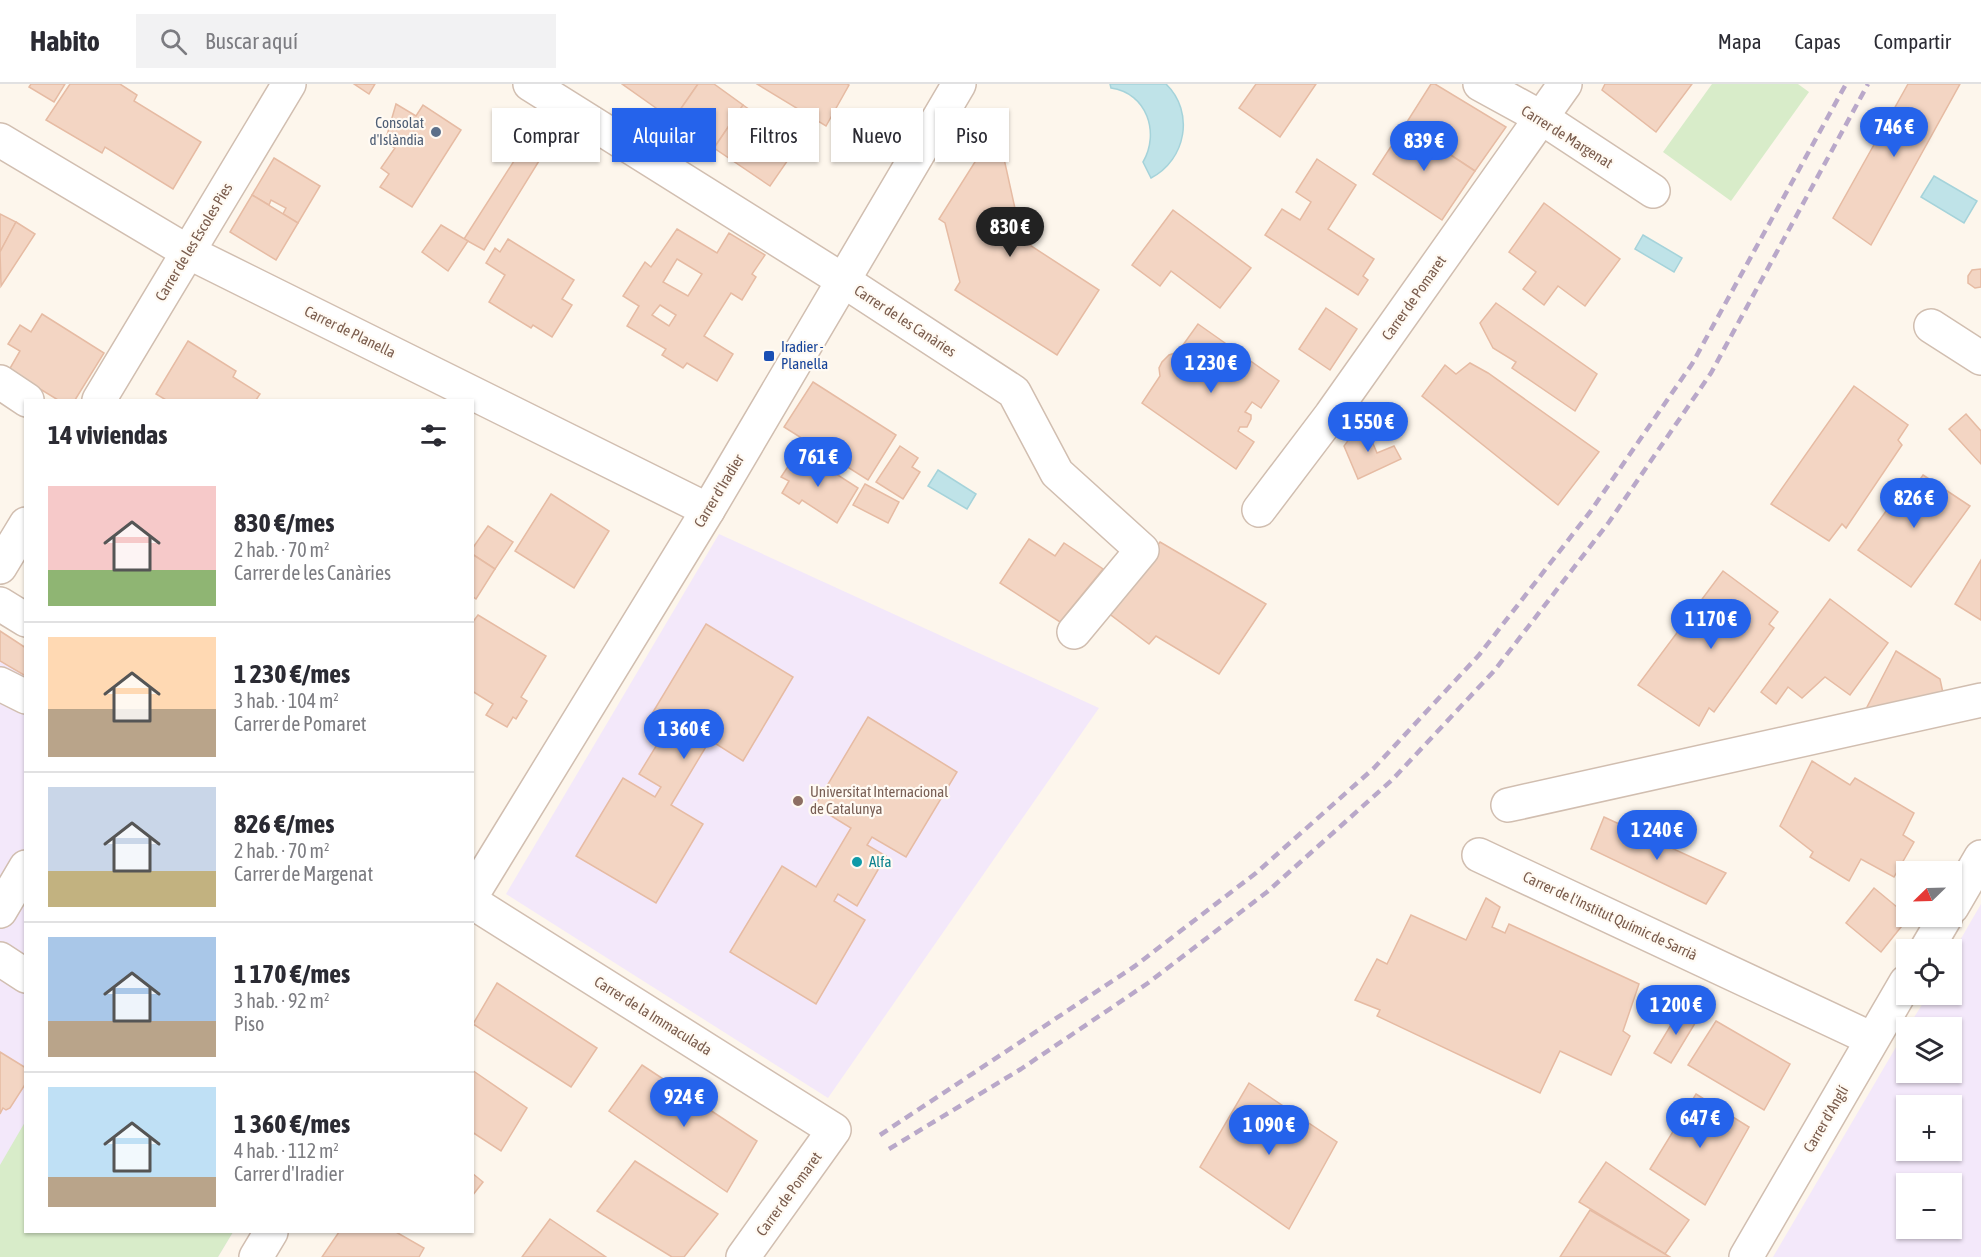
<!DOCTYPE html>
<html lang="es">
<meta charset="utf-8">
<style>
:root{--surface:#fff;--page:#f2f2f3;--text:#2b2b33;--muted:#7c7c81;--line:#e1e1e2;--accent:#2563eb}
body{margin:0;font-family:"Asap Condensed",sans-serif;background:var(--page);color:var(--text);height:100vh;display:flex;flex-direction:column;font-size:22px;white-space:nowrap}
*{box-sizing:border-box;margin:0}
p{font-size:20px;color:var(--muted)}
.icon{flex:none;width:33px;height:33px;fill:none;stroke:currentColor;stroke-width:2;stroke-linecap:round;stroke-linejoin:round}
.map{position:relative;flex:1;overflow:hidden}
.panel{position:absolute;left:24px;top:315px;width:450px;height:834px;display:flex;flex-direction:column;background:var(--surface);border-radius:0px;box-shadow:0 2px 4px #0004}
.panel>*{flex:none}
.banner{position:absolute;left:492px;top:24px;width:570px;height:54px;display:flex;gap:12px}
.needle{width:39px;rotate:247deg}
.fabs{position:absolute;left:1896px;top:777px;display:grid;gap:12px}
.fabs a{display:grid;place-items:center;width:66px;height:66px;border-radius:0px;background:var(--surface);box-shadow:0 2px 4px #0004;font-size:30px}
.price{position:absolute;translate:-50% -51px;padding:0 14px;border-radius:21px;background:var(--accent);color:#fff;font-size:20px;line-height:39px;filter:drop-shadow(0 2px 3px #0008)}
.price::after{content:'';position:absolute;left:50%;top:36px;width:18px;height:14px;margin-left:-9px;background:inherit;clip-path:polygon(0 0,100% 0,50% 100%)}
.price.current{background:#222;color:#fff}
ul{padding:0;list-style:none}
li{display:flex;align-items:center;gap:18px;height:150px;padding:0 24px}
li+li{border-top:2px solid var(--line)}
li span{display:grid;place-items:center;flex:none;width:168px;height:120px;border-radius:0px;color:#555}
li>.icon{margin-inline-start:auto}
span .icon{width:72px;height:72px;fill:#fffc;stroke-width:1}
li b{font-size:26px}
h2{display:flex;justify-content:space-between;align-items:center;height:72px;padding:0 24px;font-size:26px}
.chip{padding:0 21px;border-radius:0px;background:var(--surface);box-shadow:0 2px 4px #0004;font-size:21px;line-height:54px}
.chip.current{background:var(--accent);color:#fff}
header{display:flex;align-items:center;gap:36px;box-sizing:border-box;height:84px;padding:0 30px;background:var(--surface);border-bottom:2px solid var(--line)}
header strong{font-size:28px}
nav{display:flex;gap:33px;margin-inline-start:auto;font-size:21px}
.search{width:420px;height:54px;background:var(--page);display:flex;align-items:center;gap:15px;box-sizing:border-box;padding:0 21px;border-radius:0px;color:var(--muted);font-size:22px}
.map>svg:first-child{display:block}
.education{fill:#f3e8fa;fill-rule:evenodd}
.green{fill:#d8ecc9}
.water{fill:#bfe3e8;stroke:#a5d3da;stroke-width:1.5}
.building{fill:#f3d5c3;stroke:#e6bba3;stroke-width:1.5;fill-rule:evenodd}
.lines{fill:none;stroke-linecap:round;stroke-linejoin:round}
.minor-casing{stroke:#d1beb0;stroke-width:36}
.minor{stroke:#fff;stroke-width:33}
.rail{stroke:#b9a8c9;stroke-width:4.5;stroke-dasharray:9 6;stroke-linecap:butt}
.service-dot{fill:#5c6f8a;stroke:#fffaf3;stroke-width:2}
.transit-dot{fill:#1a4fb4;stroke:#fffaf3;stroke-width:2}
.education-dot{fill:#8d6e63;stroke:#fffaf3;stroke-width:2}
.culture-dot{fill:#0f9aa8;stroke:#fffaf3;stroke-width:2}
.labels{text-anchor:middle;stroke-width:4.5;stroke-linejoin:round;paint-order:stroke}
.service-label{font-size:15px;fill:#4e5e75;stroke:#fffaf3;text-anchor:end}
.street-label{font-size:15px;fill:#7a5c4d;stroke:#fffaf3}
.transit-label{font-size:15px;fill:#164399;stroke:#fffaf3;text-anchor:start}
.education-label{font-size:15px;fill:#785e54;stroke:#fffaf3;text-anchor:start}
.culture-label{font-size:15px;fill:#0d838f;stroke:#fffaf3;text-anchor:start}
</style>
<header>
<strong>Habito</strong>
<div class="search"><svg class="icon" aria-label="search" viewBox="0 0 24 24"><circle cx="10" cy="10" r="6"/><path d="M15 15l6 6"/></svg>Buscar aquí</div>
<nav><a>Mapa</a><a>Capas</a><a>Compartir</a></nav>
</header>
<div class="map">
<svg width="1981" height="1173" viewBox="0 0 1981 1173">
<rect width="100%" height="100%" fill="#fdf6ec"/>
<g class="education">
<path d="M719,450L1099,624L828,1014L506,810Z"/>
<path d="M0,548L26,564V1148H233L218,1173H0Z"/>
<path d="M1981,820V1173H1773L1906,946V988H1952V944L1908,943L1928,911L1952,910V870ZM1906,1022H1952V1066H1906ZM1906,1100H1952V1144H1906Z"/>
</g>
<g class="green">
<path d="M1712,0H1798L1809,8L1731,117L1663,68Z"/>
<path d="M25,1038L26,1148H233L218,1173H0V1081Z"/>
</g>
<g class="water">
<path d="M1110,0H1166C1195,28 1186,76 1151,94L1143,78C1160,49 1147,9 1111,4Z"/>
<path d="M1934,92L1977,117L1964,139L1921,113Z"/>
<path d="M1643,151L1682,174L1674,188L1635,165Z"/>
<path d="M938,386L976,410L967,425L928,402Z"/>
</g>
<g class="building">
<path d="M31,0H65L54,18L29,3Z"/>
<path d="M70,0H120L137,11L134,17L201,58L173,105L105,63L102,69L46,36Z"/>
<path d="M354,0H375L369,10Z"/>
<path d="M622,0H698L673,36Z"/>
<path d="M698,0H714L743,21L714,64L673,36Z"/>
<path d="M757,0H847L849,1L826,42Z"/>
<path d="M1256,0H1316L1280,53L1239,24Z"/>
<path d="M1431,0H1435L1506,43L1475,87L1405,41Z"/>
<path d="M1605,0H1692L1656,48L1602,6Z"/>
<path d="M1908,0H1960L1871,161L1833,134Z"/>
<path d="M396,20L416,32L423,21L461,46L412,123L380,103L389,90L381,84L395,64L385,58Z"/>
<path d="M743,21L799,60L770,102L714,64Z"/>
<path d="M1405,41L1475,87L1442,136L1373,90Z"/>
<path d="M997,43L1022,156L1099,206L1057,271L955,206L960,198L945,139L939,135Z"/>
<path d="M521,66L539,77L484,166L464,155Z"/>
<path d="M274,74L320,102L298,139L283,130L286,124L271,116L269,121L252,111Z"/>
<path d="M1317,75L1356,101L1328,145L1374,175L1363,192L1368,196L1358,211L1265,151L1282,125L1300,136L1311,118L1296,108Z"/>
<path d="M252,111L298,139L276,176L230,148Z"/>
<path d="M1544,119L1620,175L1585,222L1558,202L1544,221L1523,205L1536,188L1509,168Z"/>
<path d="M1173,126L1251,184L1220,224L1171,187L1160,202L1132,181Z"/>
<path d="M0,130L16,138L0,168Z"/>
<path d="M16,138L35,150L1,202L0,168Z"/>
<path d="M441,141L468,157L448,187L422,168Z"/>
<path d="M677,145L717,169L729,149L765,171L752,190L756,193L742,216L731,209L704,252L733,270L717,297L687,279L683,284L662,271L666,265L627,242L639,222L623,212L645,178L651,183ZM677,175L702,190L688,212L663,198ZM660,221L676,231L669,242L652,231Z"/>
<path d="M508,155L574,196L562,215L572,221L552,253L533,241L531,244L489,218L505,191L486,179L495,164L500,168Z"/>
<path d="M1981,185V203L1975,204L1968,199V192L1972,186Z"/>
<path d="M1496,219L1597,290L1575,327L1512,284L1516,278L1493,264L1480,239Z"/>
<path d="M1326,224L1357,245L1330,286L1299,265Z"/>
<path d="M42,230L104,269L75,316H58L9,286L20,267L8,260L20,241L31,248Z"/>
<path d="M1198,240L1279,297L1261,324L1252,318L1245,328L1251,331V335L1247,343H1240L1238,347L1254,358L1236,385L1142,319L1160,292L1159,284L1162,278L1169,271L1178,268Z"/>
<path d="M188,257L236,287L233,293L260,310L256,316H166L156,310Z"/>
<path d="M1470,279L1488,289L1599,368L1558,421L1422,312L1445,281L1456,290Z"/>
<path d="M813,298L896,351L868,396L784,343Z"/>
<path d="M1854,302L1908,341L1898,356L1902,361L1846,444L1842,440L1829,457L1771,420Z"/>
<path d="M1966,330L1981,347V380L1949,345Z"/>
<path d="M1363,336L1377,369L1394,362L1401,375L1358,395L1344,362Z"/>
<path d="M900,362L918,374L912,383L920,388L903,415L876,398Z"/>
<path d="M805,370L858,404L837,439L802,416L799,420L782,409L789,397L781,393L793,375L799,380Z"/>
<path d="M1923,391L1970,422L1911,503L1858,466L1907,398L1914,404Z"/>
<path d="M865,400L899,418L888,439L853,421Z"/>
<path d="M551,410L609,447L574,504L515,467Z"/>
<path d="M488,442L513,458L495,485L472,470V465Z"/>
<path d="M1029,455L1055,472L1064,459L1103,485L1060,538L1000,499Z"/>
<path d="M1160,458L1266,520L1219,590L1156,552L1149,560L1107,528Z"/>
<path d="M472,470L495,485L476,515L472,512Z"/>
<path d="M1981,476V536L1955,520Z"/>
<path d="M1723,487L1778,528L1769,540L1774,544L1714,628L1709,624L1699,642L1638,601Z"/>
<path d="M1830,515L1888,559L1850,611L1825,593L1802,614L1788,603L1776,620L1761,608Z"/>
<path d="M478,531L546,572L521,613L527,617L516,635L513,633L507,643L486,631L493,620L472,607V539Z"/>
<path d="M706,540L793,593L743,677L710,656L671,721L703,740L656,819L576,772L623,694L655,713L661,703L639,690L669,641L683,650L685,648L653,628Z"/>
<path d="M0,547L26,564V589L24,591L0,577Z"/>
<path d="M1896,567L1940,595L1943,609L1865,627Z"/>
<path d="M868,633L957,688L906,773L872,753L867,761L886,772L857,822L838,810L834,817L865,836L816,920L730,868L782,782L816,803L851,744L815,722Z"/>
<path d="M1812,677L1850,701L1855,694L1914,729L1903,751L1914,758L1894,793L1861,775L1849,797L1810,773L1813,768L1780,742Z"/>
<path d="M1604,733L1726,789L1706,820L1591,765Z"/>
<path d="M1874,804L1909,833L1881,868L1846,839Z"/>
<path d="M1486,814L1500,823L1492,843L1505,849L1509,840L1639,900L1623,947L1630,952L1611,991L1560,967L1540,1009L1377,932L1380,926L1355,916L1377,875L1387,880L1411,831L1466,856Z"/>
<path d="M497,899L597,964L571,1003L473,940Z"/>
<path d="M1680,926L1697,936L1671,979L1654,969Z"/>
<path d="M1716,937L1790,980L1764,1026L1688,981Z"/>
<path d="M0,968L26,984V999L10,1024L6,1026L3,1024L0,1030Z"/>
<path d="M642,981L757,1057L727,1108L609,1027Z"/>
<path d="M472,986L527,1024L501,1067L472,1048Z"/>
<path d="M1249,999L1337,1058L1289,1145L1200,1083Z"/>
<path d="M1696,1010L1749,1043L1705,1121L1650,1085Z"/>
<path d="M635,1077L718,1130L684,1173H672L597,1127Z"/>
<path d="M1606,1078L1689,1136L1665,1170L1579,1118Z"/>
<path d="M472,1089L483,1098L472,1112Z"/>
<path d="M1590,1126L1665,1170L1670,1173H1560Z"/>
<path d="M550,1135L606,1173H522Z"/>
<path d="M339,1148H396L424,1164L419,1173H322Z"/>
</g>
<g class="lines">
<defs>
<g id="minor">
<path d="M530,0L844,197L1014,308L1057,389L1142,466L1074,548"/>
<path d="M1480,0L1542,34L1653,107"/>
<path d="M0,56L188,168L708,426"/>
<path d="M1931,242L1981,274"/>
<path d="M0,298L27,316"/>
<path d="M99,316L289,0"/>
<path d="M1259,426L1331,331L1565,0"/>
<path d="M0,483L26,440"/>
<path d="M0,520L26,536"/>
<path d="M0,600L26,613"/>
<path d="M1508,721L1981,616"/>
<path d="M1479,771L1872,955"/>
<path d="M472,811L708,426L959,0"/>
<path d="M472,818L834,1046L743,1173"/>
<path d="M1952,823L1981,773"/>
<path d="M0,827L26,783"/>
<path d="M1926,866L1946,832"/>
<path d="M0,875L26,892"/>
<path d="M256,1173L271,1148"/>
<path d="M1746,1173L1906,898"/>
</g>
</defs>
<use href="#minor" class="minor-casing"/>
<use href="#minor" class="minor"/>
<g class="rail">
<path d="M880,1051L1135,882L1256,789L1374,684L1479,571L1590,428L1692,280L1846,0"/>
<path d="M889,1065L1021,985L1148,899L1267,808L1392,696L1494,587L1609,438L1711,289L1868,0"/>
</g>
</g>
<circle class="service-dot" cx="436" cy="48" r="6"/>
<rect class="transit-dot" x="763" y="266" width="12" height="12" rx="3"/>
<circle class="education-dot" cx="798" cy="717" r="6"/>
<circle class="culture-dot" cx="857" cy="778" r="6"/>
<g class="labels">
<g class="service-label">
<text x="424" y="44">Consolat<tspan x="424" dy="17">d'Islàndia</tspan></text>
</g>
<g class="street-label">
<text transform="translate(1567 53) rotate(32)" y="5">Carrer de Margenat</text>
<text transform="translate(194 158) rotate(-59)" y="5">Carrer de les Escoles Pies</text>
<text transform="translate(1414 214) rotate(-55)" y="5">Carrer de Pomaret</text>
<text transform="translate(905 237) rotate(33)" y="5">Carrer de les Canàries</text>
<text transform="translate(350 248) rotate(26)" y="5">Carrer de Planella</text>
<text transform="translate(719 407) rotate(-59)" y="5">Carrer d'Iradier</text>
<text transform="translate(1610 832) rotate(25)" y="5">Carrer de l'Institut Químic de Sarrià</text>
<text transform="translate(653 932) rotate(32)" y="5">Carrer de la Immaculada</text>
<text transform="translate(1826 1035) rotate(-60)" y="5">Carrer d'Anglí</text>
<text transform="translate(789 1110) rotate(-54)" y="5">Carrer de Pomaret</text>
</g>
<g class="transit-label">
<text x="781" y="268">Iradier -<tspan x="781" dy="17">Planella</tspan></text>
</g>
<g class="education-label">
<text x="810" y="713">Universitat Internacional<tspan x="810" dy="17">de Catalunya</tspan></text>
</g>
<g class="culture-label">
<text x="869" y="783">Alfa</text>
</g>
</g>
</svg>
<div class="fabs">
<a><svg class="needle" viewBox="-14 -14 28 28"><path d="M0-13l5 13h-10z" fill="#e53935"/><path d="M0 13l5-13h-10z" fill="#7c7c81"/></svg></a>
<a><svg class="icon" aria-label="locate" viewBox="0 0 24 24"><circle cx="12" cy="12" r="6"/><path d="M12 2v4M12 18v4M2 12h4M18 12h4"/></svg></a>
<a><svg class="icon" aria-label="layers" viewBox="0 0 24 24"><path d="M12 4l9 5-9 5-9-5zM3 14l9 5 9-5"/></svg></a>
<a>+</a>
<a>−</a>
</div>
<b class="price" style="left:1894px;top:74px">746 €</b>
<b class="price" style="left:1424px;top:88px">839 €</b>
<b class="price current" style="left:1010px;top:174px">830 €</b>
<b class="price" style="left:1211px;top:310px">1 230 €</b>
<b class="price" style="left:1368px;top:369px">1 550 €</b>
<b class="price" style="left:818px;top:404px">761 €</b>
<b class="price" style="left:1914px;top:445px">826 €</b>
<b class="price" style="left:1711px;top:566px">1 170 €</b>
<b class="price" style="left:684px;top:676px">1 360 €</b>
<b class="price" style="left:1657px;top:777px">1 240 €</b>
<b class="price" style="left:1676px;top:952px">1 200 €</b>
<b class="price" style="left:684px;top:1044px">924 €</b>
<b class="price" style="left:1700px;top:1065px">647 €</b>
<b class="price" style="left:1269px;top:1072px">1 090 €</b>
<div class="banner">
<a class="chip">Comprar</a>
<a class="chip current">Alquilar</a>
<a class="chip">Filtros</a>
<a class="chip">Nuevo</a>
<a class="chip">Piso</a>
</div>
<section class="panel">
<h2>14 viviendas<svg class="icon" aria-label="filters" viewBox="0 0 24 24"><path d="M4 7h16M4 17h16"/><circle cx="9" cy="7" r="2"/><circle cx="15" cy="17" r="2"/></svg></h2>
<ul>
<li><span style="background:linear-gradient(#f6c9c9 70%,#8fb573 0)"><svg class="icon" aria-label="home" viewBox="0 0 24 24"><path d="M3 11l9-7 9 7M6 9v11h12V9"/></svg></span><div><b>830 €/mes</b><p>2 hab. · 70 m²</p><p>Carrer de les Canàries</p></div></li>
<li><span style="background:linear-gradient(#ffd9b3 60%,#b9a48a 0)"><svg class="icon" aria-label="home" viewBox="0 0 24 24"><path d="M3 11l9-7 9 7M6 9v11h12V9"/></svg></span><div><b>1 230 €/mes</b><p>3 hab. · 104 m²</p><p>Carrer de Pomaret</p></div></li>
<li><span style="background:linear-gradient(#c9d6e8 70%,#c2b280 0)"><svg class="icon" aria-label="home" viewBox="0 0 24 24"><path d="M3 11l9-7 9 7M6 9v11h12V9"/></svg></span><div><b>826 €/mes</b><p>2 hab. · 70 m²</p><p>Carrer de Margenat</p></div></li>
<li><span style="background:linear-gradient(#a9c7e8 70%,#b9a48a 0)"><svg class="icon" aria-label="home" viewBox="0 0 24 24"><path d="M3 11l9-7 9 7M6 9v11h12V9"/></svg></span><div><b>1 170 €/mes</b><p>3 hab. · 92 m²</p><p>Piso</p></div></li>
<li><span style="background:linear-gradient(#bfe0f5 75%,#b9a48a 0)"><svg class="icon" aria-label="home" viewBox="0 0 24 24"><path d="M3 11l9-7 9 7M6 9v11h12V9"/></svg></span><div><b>1 360 €/mes</b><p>4 hab. · 112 m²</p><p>Carrer d'Iradier</p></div></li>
</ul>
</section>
</div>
